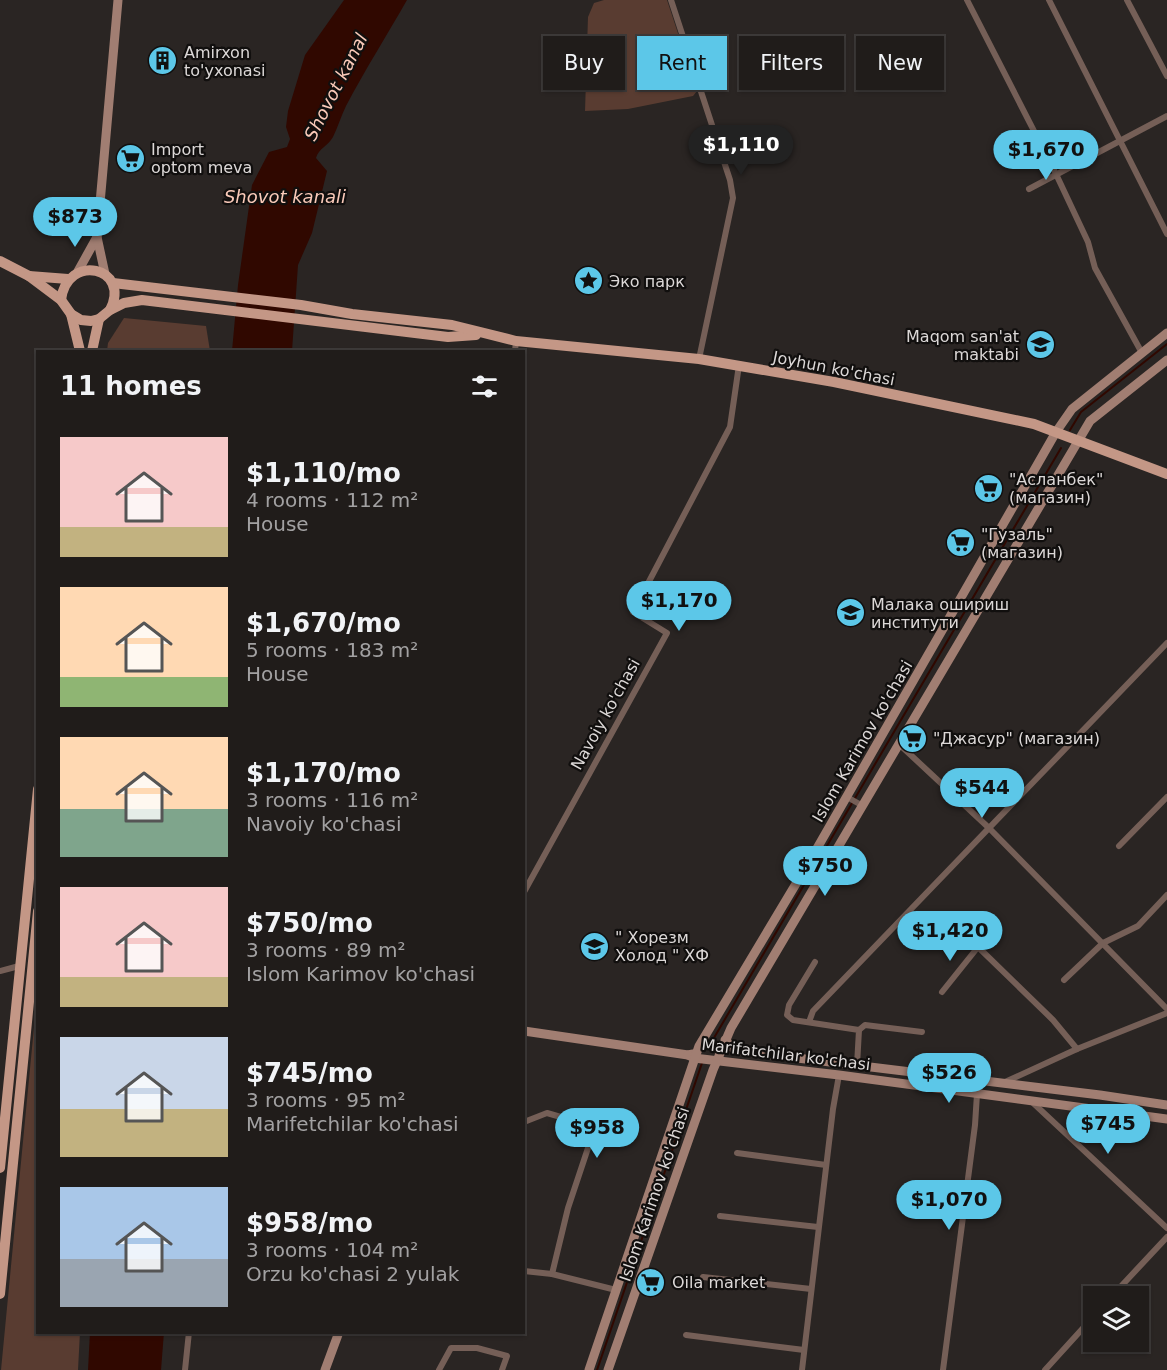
<!DOCTYPE html>
<meta charset="utf-8">
<style>
:root{--surface:#201c1a;--page:#282523;--text:#f1f3f6;--muted:#a2a1a2;--line:#3d3a39;--accent:#5cc7e8}
body{margin:0;font-family:"DejaVu Sans",sans-serif;background:var(--page);color:var(--text);height:100vh;display:flex;flex-direction:column;font-size:22px;white-space:nowrap}
*{box-sizing:border-box;margin:0}
p{font-size:20px;color:var(--muted)}
.icon{flex:none;width:33px;height:33px;fill:none;stroke:currentColor;stroke-width:2;stroke-linecap:round;stroke-linejoin:round}
.map{position:relative;flex:1;overflow:hidden}
.sheet{position:absolute;left:36px;top:350px;width:489px;height:984px;display:flex;flex-direction:column;background:var(--surface);border-radius:0px;box-shadow:0 2px 4px #0004,0 0 0 2px var(--line)}
.sheet>*{flex:none}
.hud{position:absolute;left:543px;top:36px;width:534px;height:54px;display:flex;gap:12px}
.controls{position:absolute;left:1083px;top:1286px;display:grid;gap:12px}
.controls a{display:grid;place-items:center;width:66px;height:66px;border-radius:0px;background:var(--surface);box-shadow:0 2px 4px #0004,0 0 0 2px var(--line);font-size:30px}
.price{position:absolute;translate:-50% -51px;padding:0 14px;border-radius:21px;background:var(--accent);color:#111;font-size:20px;line-height:39px;filter:drop-shadow(0 2px 3px #0008)}
.price::after{content:'';position:absolute;left:50%;top:36px;width:18px;height:14px;margin-left:-9px;background:inherit;clip-path:polygon(0 0,100% 0,50% 100%)}
.price.current{background:#222;color:#fff}
ul{padding:0;list-style:none}
li{display:flex;align-items:center;gap:18px;height:150px;padding:0 24px}
li span{display:grid;place-items:center;flex:none;width:168px;height:120px;border-radius:0px;color:#555}
li>.icon{margin-inline-start:auto}
span .icon{width:72px;height:72px;fill:#fffc;stroke-width:1}
li b{font-size:26px}
h2{display:flex;justify-content:space-between;align-items:center;height:72px;padding:0 24px;font-size:26px}
.pill{padding:0 21px;border-radius:0px;background:var(--surface);box-shadow:0 2px 4px #0004,0 0 0 2px var(--line);font-size:21px;line-height:54px}
.pill.current{background:var(--accent);color:#111}
.map>svg:first-child{display:block}
.green{fill:#593c31}
.water{fill:#300800}
.lines{fill:none;stroke-linecap:round;stroke-linejoin:round}
.stream{stroke:#300800;stroke-width:2}
.street{stroke:#755f57;stroke-width:6}
.secondary{stroke:#a17e72;stroke-width:9}
.primary{stroke:#c49786;stroke-width:10}
.labels{text-anchor:middle;stroke-width:4.5;stroke-linejoin:round;paint-order:stroke}
.poi-label{font-size:16px;fill:#dcd8d7;stroke:#110f0e;text-anchor:start}
.street-label{font-size:16px;fill:#dcd8d7;stroke:#110f0e}
.water-label{font-size:18px;font-style:italic;fill:#facab9;stroke:#110f0e}
</style>
<div class="map">
<svg width="1167" height="1370" viewBox="0 0 1167 1370">
<rect width="100%" height="100%" fill="#2a2523"/>
<g class="green">
<path d="M604,0H667L697,91L693,96L628,109L585,111L588,17L594,3Z"/>
<path d="M124,318L206,326L210,351H107L108,343Z"/>
<path d="M37,996L38,1332H80L78,1370H1Z"/>
</g>
<g class="water">
<path d="M344,0H407C387,35 365,70 346,106C341,116 338,127 333,137C328,146 319,148 316,158L327,171L312,233L298,265L292,351H232L238,285L252,185L269,152L287,147L290,139L286,127L288,111L305,55Z"/>
<path d="M90,1332H164L161,1370H88Z"/>
</g>
<g class="lines">
<g class="stream">
<path d="M1070,430L1081,412L1167,344"/>
<path d="M708,1048L1061,448"/>
<path d="M597,1370L702,1063"/>
</g>
<g class="street">
<path d="M671,0L730,180L733,198L699,359"/>
<path d="M967,0L1056,174L1088,242L1095,268L1142,353"/>
<path d="M1049,0L1167,234"/>
<path d="M1127,0L1167,76"/>
<path d="M1029,189L1167,116"/>
<path d="M515,351L516,341"/>
<path d="M900,745L989,828L1167,1009"/>
<path d="M847,797L863,806"/>
<path d="M1119,846L1167,797"/>
<path d="M524,892L667,633L633,612L730,427L739,365"/>
<path d="M978,947L1053,1020L1077,1049"/>
<path d="M815,962L789,1005L787,1015L793,1020L859,1030L857,1065"/>
<path d="M0,971L19,966"/>
<path d="M1064,980L1103,943L1138,926L1167,895"/>
<path d="M942,992L978,947L998,926"/>
<path d="M809,1022L813,1011L1167,643"/>
<path d="M859,1030L865,1025L922,1032"/>
<path d="M1005,1082L1077,1049L1167,1013"/>
<path d="M1031,1101L1167,1228"/>
<path d="M524,1122L547,1113L578,1122L590,1142L568,1208L552,1274"/>
<path d="M737,1153L826,1165"/>
<path d="M720,1216L818,1227"/>
<path d="M524,1271L552,1274L616,1290"/>
<path d="M703,1277L811,1289"/>
<path d="M1112,1296L1167,1237"/>
<path d="M686,1335L804,1350"/>
<path d="M185,1370L189,1332"/>
<path d="M439,1370L451,1348H477L507,1356L502,1370"/>
<path d="M802,1370L833,1109L839,1075"/>
<path d="M943,1370L975,1125L977,1094"/>
<path d="M1045,1370L1094,1316"/>
</g>
<g class="secondary">
<path d="M77,273L97,237"/>
<path d="M105,274L97,237L118,0"/>
<path d="M524,1031L688,1055L693,1054"/>
<path d="M725,1040L734,1049L747,1052L1100,1095L1167,1105"/>
<path d="M688,1055L694,1058L839,1075L1167,1119"/>
<path d="M325,1370L339,1332"/>
<path d="M589,1370L699,1046L812,857L1056,432L1072,409L1167,333"/>
<path d="M608,1370L713,1070L731,1028L1090,421L1167,360"/>
</g>
<g class="primary">
<path d="M0,261L29,276L61,300L71,314L81,320L91,321L99,319L110,310L124,303L142,300L448,337L476,335"/>
<path d="M29,276L68,279"/>
<path d="M113,283L301,305L352,314L452,325L516,341L699,359L834,382L1034,424L1167,474"/>
<path d="M61,300C67,252 132,267 110,310"/>
<path d="M71,314L80,351"/>
<path d="M92,351L99,319"/>
<path d="M0,1168L38,789"/>
<path d="M0,1294L38,911"/>
</g>
</g>
<defs>
<symbol id="building-disc" viewBox="-11 -11 22 22"><circle r="9.5" fill="#5cc7e8" stroke="#110f0e"/><path d="M-4-6H4V6H1V3H-1V6H-4ZM-2.5-4.3h1.7v1.8h-1.7ZM.8-4.3h1.7v1.8H.8ZM-2.5-1h1.7V.8h-1.7ZM.8-1h1.7V.8H.8Z" fill="#111"/></symbol>
<symbol id="supermarket-disc" viewBox="-11 -11 22 22"><circle r="9.5" fill="#5cc7e8" stroke="#110f0e"/><path d="M-6-5.5h2.5l.6 2H6L4.5 2H-2.5L-4.4-4H-6ZM-1.5 3.2a1.3 1.3 0 1 0 .1 0ZM3 3.2a1.3 1.3 0 1 0 .1 0Z" fill="#111"/></symbol>
<symbol id="sight-disc" viewBox="-11 -11 22 22"><circle r="9.5" fill="#5cc7e8" stroke="#110f0e"/><path d="M0-6L1.8-2.2L6-1.7L2.9 1.2L3.7 5.4L0 3.3L-3.7 5.4L-2.9 1.2L-6-1.7L-1.8-2.2Z" fill="#111"/></symbol>
<symbol id="university-disc" viewBox="-11 -11 22 22"><circle r="9.5" fill="#5cc7e8" stroke="#110f0e"/><path d="M0-5L7-2L0 1L-7-2ZM-4 1L0 2.5L4 1V4Q0 6-4 4Z" fill="#111"/></symbol>
<symbol id="school-disc" viewBox="-11 -11 22 22"><circle r="9.5" fill="#5cc7e8" stroke="#110f0e"/><path d="M0-5L7-2L0 1L-7-2ZM-4 1L0 2.5L4 1V4Q0 6-4 4Z" fill="#111"/></symbol>
</defs>
<g fill-rule="evenodd">
<use href="#building-disc" x="146" y="44" width="33" height="33"/>
<use href="#supermarket-disc" x="114" y="142" width="33" height="33"/>
<use href="#sight-disc" x="572" y="264" width="33" height="33"/>
<use href="#university-disc" x="1024" y="328" width="33" height="33"/>
<use href="#supermarket-disc" x="972" y="472" width="33" height="33"/>
<use href="#supermarket-disc" x="944" y="526" width="33" height="33"/>
<use href="#school-disc" x="834" y="596" width="33" height="33"/>
<use href="#supermarket-disc" x="896" y="722" width="33" height="33"/>
<use href="#school-disc" x="578" y="930" width="33" height="33"/>
<use href="#supermarket-disc" x="634" y="1266" width="33" height="33"/>
</g>
<g class="labels">
<g class="poi-label">
<text x="184" y="58">Amirxon<tspan x="184" dy="18">to'yxonasi</tspan></text>
<text x="151" y="155">Import<tspan x="151" dy="18">optom meva</tspan></text>
<text x="609" y="287">Эко парк</text>
<text x="1019" y="342" text-anchor="end">Maqom san'at<tspan x="1019" dy="18">maktabi</tspan></text>
<text x="1009" y="485">"Асланбек"<tspan x="1009" dy="18">(магазин)</tspan></text>
<text x="981" y="540">"Гузаль"<tspan x="981" dy="18">(магазин)</tspan></text>
<text x="871" y="610">Малака ошириш<tspan x="871" dy="18">институти</tspan></text>
<text x="933" y="744">"Джасур" (магазин)</text>
<text x="615" y="943">" Хорезм<tspan x="615" dy="18">Холод " ХФ</tspan></text>
<text x="672" y="1288">Oila market</text>
</g>
<g class="street-label">
<text transform="translate(834 368) rotate(11)" y="6">Joyhun ko'chasi</text>
<text transform="translate(605 714) rotate(-61)" y="6">Navoiy ko'chasi</text>
<text transform="translate(862 741) rotate(-60)" y="6">Islom Karimov ko'chasi</text>
<text transform="translate(786 1054) rotate(7)" y="6">Marifatchilar ko'chasi</text>
<text transform="translate(654 1194) rotate(-71)" y="6">Islom Karimov ko'chasi</text>
</g>
<g class="water-label">
<text transform="translate(336 87) rotate(-63)" y="6">Shovot kanal</text>
<text x="285" y="203">Shovot kanali</text>
</g>
</g>
</svg>
<div class="controls">
<a><svg class="icon" aria-label="layers" viewBox="0 0 24 24"><path d="M12 4l9 5-9 5-9-5zM3 14l9 5 9-5"/></svg></a>
</div>
<b class="price current" style="left:741px;top:176px">$1,110</b>
<b class="price" style="left:1046px;top:181px">$1,670</b>
<b class="price" style="left:75px;top:248px">$873</b>
<b class="price" style="left:679px;top:632px">$1,170</b>
<b class="price" style="left:982px;top:819px">$544</b>
<b class="price" style="left:825px;top:897px">$750</b>
<b class="price" style="left:950px;top:962px">$1,420</b>
<b class="price" style="left:949px;top:1104px">$526</b>
<b class="price" style="left:1108px;top:1155px">$745</b>
<b class="price" style="left:597px;top:1159px">$958</b>
<b class="price" style="left:949px;top:1231px">$1,070</b>
<div class="hud">
<a class="pill">Buy</a>
<a class="pill current">Rent</a>
<a class="pill">Filters</a>
<a class="pill">New</a>
</div>
<section class="sheet">
<h2>11 homes<svg class="icon" aria-label="filters" viewBox="0 0 24 24"><path d="M4 7h16M4 17h16"/><circle cx="9" cy="7" r="2"/><circle cx="15" cy="17" r="2"/></svg></h2>
<ul>
<li><span style="background:linear-gradient(#f6c9c9 75%,#c2b280 0)"><svg class="icon" aria-label="home" viewBox="0 0 24 24"><path d="M3 11l9-7 9 7M6 9v11h12V9"/></svg></span><div><b>$1,110/mo</b><p>4 rooms · 112 m²</p><p>House</p></div></li>
<li><span style="background:linear-gradient(#ffd9b3 75%,#8fb573 0)"><svg class="icon" aria-label="home" viewBox="0 0 24 24"><path d="M3 11l9-7 9 7M6 9v11h12V9"/></svg></span><div><b>$1,670/mo</b><p>5 rooms · 183 m²</p><p>House</p></div></li>
<li><span style="background:linear-gradient(#ffd9b3 60%,#7fa58c 0)"><svg class="icon" aria-label="home" viewBox="0 0 24 24"><path d="M3 11l9-7 9 7M6 9v11h12V9"/></svg></span><div><b>$1,170/mo</b><p>3 rooms · 116 m²</p><p>Navoiy ko'chasi</p></div></li>
<li><span style="background:linear-gradient(#f6c9c9 75%,#c2b280 0)"><svg class="icon" aria-label="home" viewBox="0 0 24 24"><path d="M3 11l9-7 9 7M6 9v11h12V9"/></svg></span><div><b>$750/mo</b><p>3 rooms · 89 m²</p><p>Islom Karimov ko'chasi</p></div></li>
<li><span style="background:linear-gradient(#c9d6e8 60%,#c2b280 0)"><svg class="icon" aria-label="home" viewBox="0 0 24 24"><path d="M3 11l9-7 9 7M6 9v11h12V9"/></svg></span><div><b>$745/mo</b><p>3 rooms · 95 m²</p><p>Marifetchilar ko'chasi</p></div></li>
<li><span style="background:linear-gradient(#a9c7e8 60%,#9aa5b1 0)"><svg class="icon" aria-label="home" viewBox="0 0 24 24"><path d="M3 11l9-7 9 7M6 9v11h12V9"/></svg></span><div><b>$958/mo</b><p>3 rooms · 104 m²</p><p>Orzu ko'chasi 2 yulak</p></div></li>
</ul>
</section>
</div>
